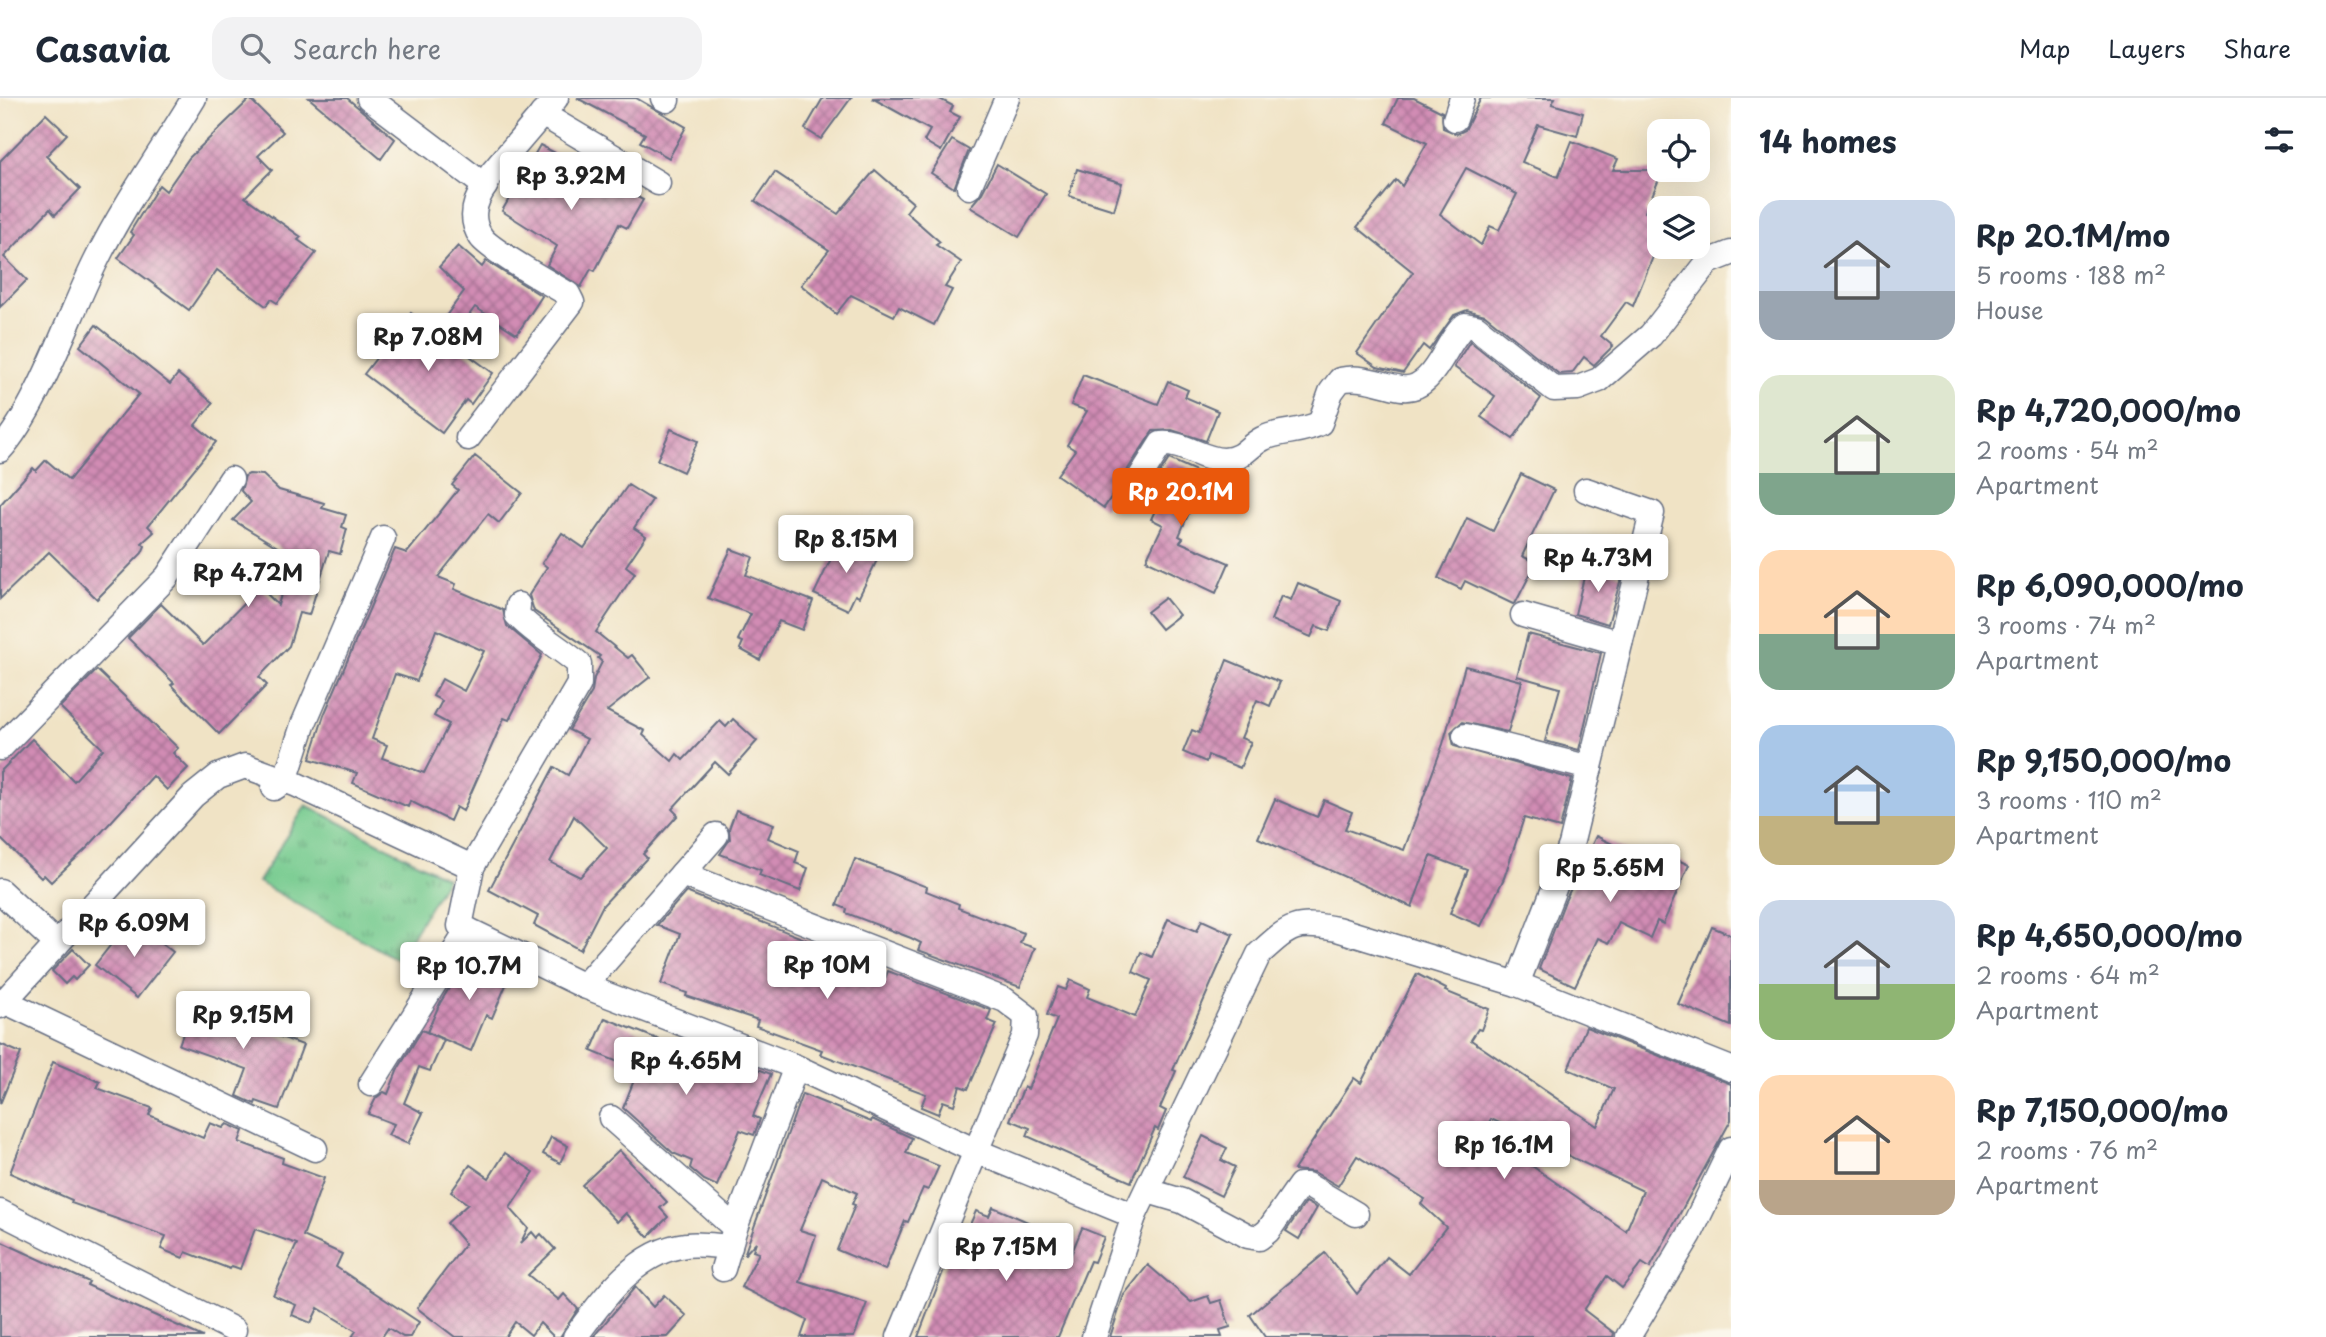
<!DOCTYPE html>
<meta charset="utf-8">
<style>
:root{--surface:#fff;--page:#f2f2f3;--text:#1f2937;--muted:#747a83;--line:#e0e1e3;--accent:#ea580c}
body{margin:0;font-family:"Playpen Sans",sans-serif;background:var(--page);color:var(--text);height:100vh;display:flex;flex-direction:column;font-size:26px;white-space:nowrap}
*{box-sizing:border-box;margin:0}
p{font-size:23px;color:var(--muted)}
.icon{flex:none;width:38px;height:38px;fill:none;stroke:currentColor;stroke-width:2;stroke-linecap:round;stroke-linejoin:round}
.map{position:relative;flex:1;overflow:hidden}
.sheet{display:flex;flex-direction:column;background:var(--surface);width:595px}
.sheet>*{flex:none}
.tools{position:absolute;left:1647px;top:21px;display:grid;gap:14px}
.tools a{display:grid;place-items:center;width:63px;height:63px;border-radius:14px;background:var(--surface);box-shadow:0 7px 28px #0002;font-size:35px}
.price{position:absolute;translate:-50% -60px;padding:0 16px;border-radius:7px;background:#fff;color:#222;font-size:23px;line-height:46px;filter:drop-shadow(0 2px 4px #0008)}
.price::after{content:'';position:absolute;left:50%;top:42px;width:21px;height:16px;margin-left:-10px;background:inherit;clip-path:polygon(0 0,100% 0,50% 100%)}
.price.on{background:var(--accent);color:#fff}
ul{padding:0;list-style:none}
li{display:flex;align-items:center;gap:21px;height:175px;padding:0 28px}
li span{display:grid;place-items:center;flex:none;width:196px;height:140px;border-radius:21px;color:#555}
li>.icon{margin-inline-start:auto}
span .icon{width:84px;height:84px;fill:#fffc;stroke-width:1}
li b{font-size:30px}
h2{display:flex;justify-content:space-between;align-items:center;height:84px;padding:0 28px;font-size:30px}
header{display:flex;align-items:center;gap:42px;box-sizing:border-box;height:98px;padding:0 35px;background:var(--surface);border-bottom:2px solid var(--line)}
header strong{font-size:33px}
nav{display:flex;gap:38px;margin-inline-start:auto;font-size:24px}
.search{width:490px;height:63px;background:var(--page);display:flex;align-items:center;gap:18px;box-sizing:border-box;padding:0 24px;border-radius:21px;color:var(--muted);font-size:26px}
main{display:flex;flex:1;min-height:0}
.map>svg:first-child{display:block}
.park{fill:url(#park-tufts);stroke:#487c76;stroke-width:2}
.building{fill:url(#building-cross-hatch);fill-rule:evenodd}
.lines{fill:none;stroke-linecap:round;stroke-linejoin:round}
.minor-casing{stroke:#666e82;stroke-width:27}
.minor{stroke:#fff;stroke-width:24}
</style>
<header>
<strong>Casavia</strong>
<div class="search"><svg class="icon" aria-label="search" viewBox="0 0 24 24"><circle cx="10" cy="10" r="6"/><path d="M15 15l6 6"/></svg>Search here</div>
<nav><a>Map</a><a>Layers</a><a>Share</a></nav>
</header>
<main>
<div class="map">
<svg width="1731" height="1239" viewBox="0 0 1731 1239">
<defs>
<pattern id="park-tufts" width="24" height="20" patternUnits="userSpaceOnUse" patternTransform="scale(1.75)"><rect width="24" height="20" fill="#74ca8e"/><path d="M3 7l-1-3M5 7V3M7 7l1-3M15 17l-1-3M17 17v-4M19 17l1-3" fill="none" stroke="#5ea477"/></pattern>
<pattern id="building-cross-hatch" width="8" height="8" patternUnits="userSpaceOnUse" patternTransform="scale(1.75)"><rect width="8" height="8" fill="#d18cb4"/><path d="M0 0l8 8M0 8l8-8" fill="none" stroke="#a97396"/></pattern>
</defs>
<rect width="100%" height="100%" fill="#fbf7ec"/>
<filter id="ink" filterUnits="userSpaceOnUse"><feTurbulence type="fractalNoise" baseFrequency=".0143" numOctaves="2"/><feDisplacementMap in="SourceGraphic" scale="14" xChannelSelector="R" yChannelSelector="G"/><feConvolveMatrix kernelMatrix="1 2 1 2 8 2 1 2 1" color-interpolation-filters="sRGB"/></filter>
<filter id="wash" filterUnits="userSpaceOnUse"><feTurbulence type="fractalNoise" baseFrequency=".00686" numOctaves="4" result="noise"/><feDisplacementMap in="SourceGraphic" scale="28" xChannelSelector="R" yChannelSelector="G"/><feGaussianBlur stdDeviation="1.57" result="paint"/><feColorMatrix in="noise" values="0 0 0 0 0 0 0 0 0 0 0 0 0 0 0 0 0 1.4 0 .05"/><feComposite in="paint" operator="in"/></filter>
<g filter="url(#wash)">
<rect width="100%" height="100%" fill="#f0e3c5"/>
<path class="park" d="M306,707L447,780L398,862L258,784Z"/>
<g id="blocks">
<g class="building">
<path d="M309,0H347L395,41L381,61Z"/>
<path d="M577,0H636L686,29L669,60L640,44L645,36Z"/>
<path d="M823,0H851L821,41L805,31Z"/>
<path d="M872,0H938L953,8L950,14L960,19L941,53L924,43L930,32Z"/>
<path d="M1398,0H1414L1442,14L1443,30L1457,36L1465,32L1481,0H1555L1552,6L1583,15L1577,38L1538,27L1522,64L1558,79L1572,43L1618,61L1613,72H1663L1645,114L1659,121V144L1633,208L1626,204L1601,238L1613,248L1594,267L1584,259L1572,275L1559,276L1485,217L1467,212L1454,217L1429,252L1423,247L1403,275L1377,269L1357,255L1413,174L1357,129L1396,82L1402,88L1427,45L1386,25ZM1466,70L1517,96L1499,132L1490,128L1481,147L1440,116Z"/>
<path d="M250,1L283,34L258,58L272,72L245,99L301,139L298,142L316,155L277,205L271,201L266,208L217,172L189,212L118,160L134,137L130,134L159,87L166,93L189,60Z"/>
<path d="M46,16L67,36L46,58L80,91L55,117L50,111L4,159L27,182L0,209V63Z"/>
<path d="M952,42L969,52L954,90L931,75Z"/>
<path d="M540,47L643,102L627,130L619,126L595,173L591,171L581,189L547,167L557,148L502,113Z"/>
<path d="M997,66L1046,96L1019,139L970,109L982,95Z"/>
<path d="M1077,71L1122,85L1114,112L1069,98Z"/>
<path d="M875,72L913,105L906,114L940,144L936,147L961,164L945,189L952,192L934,227L899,209L894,218L851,197L836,216L801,187L829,152L755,103L775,74L838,116Z"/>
<path d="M458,148L482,169L486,163L542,198L517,236L475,209L453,239L438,229L464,193L439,169Z"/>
<path d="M411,215L493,275L471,306L466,302L442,335L364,276Z"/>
<path d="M96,227L170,286L178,276L213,305L195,327L216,344L148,428L154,434L142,445L145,448L142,455L97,501L49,454L0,501V407L33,370L36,373L46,362L69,382L139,296L80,248Z"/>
<path d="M1470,243L1541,300L1513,341L1481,319L1495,298L1454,269Z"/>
<path d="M1083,277L1158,306L1168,283L1188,292L1185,299L1218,313L1206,343L1172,332L1153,333L1128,371L1126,378L1131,389L1121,384L1104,410L1057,377L1075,352L1067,347L1087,313L1071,307Z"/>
<path d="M671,331L698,343L683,374L657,362Z"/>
<path d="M475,358L522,395L499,425L488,416L438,479L456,486L454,491L503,512L507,528L542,557L509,622L504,620L463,713L456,709L450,723L410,703L408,709L353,685L357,675L310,661L324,617L395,451L407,455L458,392L452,387ZM436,532L484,553L464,593L442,581L433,598L442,603L434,618L449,626L424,675L382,660L387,647L372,641L395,576L417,583Z"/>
<path d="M1169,361L1205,377L1179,438L1183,440L1180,444L1229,465L1216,495L1146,462L1163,427L1151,421L1160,402L1141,393L1153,386Z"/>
<path d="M249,376L263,377L279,392L324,405L322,410L346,417L342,429L347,431L340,456L329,453L309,517L299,515L289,548L259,579L267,587L219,636L171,587L174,585L128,540L161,506L203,547L260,489L278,507L292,458L233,422L251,404L241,393L245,378Z"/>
<path d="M1521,376L1554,392L1522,458L1536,465L1516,504L1513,506L1465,483L1461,491L1438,480L1467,420L1493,433Z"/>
<path d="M628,387L652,402L634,430L646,438L626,468L635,475L596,534L628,560L632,557L650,579L607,613L645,633L643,637L672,663L677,656L683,662L720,623L726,629L733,621L757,643L728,676L715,664L672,711L678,717L643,756L647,760L603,807L580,852L534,827L538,818L489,792L554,669L568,677L587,641L569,632L592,594L594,580L602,564L598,560L600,558L534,513L529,497L547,469L542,465L562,435L584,450ZM574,718L607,750L580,779L550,764Z"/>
<path d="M840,442L878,460L859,499L855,497L848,512L814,496Z"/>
<path d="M731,451L753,459L746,477L813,503L802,532L779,523L760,562L740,551L743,544L738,542L751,516L708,500Z"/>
<path d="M1587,467L1622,477L1608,526L1575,516Z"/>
<path d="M1298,485L1341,503L1329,533L1316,528L1311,539L1271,522L1281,498L1291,502Z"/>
<path d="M1165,500L1179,517L1161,531L1147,514Z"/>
<path d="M1528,536L1601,555L1579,652L1545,643L1560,590L1517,578Z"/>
<path d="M1227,562L1280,584L1270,608L1257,602L1241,640L1251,644L1240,670L1208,657L1206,664L1183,654L1192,632L1199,635Z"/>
<path d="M1465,568L1522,583L1508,634L1462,624L1451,634L1454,648L1572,681L1560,730L1524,720L1504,780L1481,828L1450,815L1468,772L1431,758L1412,809L1258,740L1275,701L1317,719L1324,702L1352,714L1345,731L1404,752L1443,646Z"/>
<path d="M97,572L178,650L173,655L188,670L167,692L153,678L88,749L51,784L44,777L41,780L0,740V674L32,641L74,683L103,651L60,609Z"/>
<path d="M736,712L774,726L768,740L799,753L795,765L808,770L800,793L759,777L761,772L720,756L730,741L729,731Z"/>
<path d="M1596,738L1649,764L1654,751L1689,767L1663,826L1657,823L1650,840L1619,825L1609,845L1598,840L1575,888L1539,871L1565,803Z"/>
<path d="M855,761L927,789L926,793L959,806L958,810L1024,835L1020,845L1035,850L1020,889L918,852L921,845L911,840L846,815L847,811L837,807Z"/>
<path d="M686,794L850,859L846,870L884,884L888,873L991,912L987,922L997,926L968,991L960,988L954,1007L943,1003L938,1016L921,1009L926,996L820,956L822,952L756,928L758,922L686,898L687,895L661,886L680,836L657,827Z"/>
<path d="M131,821L173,854L137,900L95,867Z"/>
<path d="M1168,821L1197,833L1202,822L1233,836L1173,972L1176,973L1160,1010L1166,1013L1158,1032L1155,1030L1131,1084L1027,1038L1030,1030L1010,1022L1024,989L1028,991L1057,921L1047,917L1058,889L1066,892L1070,882L1090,891L1087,899L1135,919L1151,882L1133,874L1141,854L1152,859Z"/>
<path d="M1712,829L1731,837V928L1678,906Z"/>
<path d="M73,851L89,867L75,882L72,879L65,886L52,873Z"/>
<path d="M470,856L511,875L492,920L486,917L471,953L427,934L440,905Z"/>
<path d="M1417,876L1446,891L1445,893L1489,911L1481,932L1478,931L1471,942L1597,1028L1614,991L1568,971L1586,929L1731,986V1022L1650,1170L1642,1165L1622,1190L1607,1178L1584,1212L1614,1235L1613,1239H1265L1250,1217L1325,1155L1357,1196L1387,1159L1409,1176L1446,1129L1421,1106L1425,1101L1357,1058L1338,1088L1314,1074L1294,1072L1354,980L1361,985ZM1491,1021L1643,1093L1626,1133L1483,1034Z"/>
<path d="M210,900L228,906L225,913L241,918L239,924L303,947L279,1011L256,1003L255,1006L237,998L247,971L179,947L195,902L208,907Z"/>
<path d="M605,920L727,969L729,964L752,973L753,969L771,976L753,1018L760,1021L754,1037L740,1032L717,1088L704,1082L690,1070L692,1063L673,1055L623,1010L638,972L591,953Z"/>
<path d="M422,932L444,942L430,973L419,969L404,1005L423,1015L408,1046L388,1037L394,1026L368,1016L376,1000L384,994L388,996L398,971Z"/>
<path d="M0,946L21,955L0,1006Z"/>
<path d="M53,964L100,984L97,990L152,1010L149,1017L203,1040L210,1025L223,1030L227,1026L243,1033L239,1044L283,1060L282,1065L324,1080L303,1138L342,1156L336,1169L419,1224L410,1239H403L388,1230L382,1239H352L356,1233L318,1210L311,1225L292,1217L296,1207L273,1197L297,1146L255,1131L240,1171L232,1168L230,1171L186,1154L183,1160L161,1151L166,1138L71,1105L72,1102L10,1075Z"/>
<path d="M802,996L871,1024L872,1021L912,1040L906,1055L939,1068L928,1092L923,1090L908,1124L905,1123L885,1172L837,1152L855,1107L852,1106L857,1095L822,1079L800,1132L816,1137L800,1184L867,1205L854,1239H801L807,1222L741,1189L759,1155L753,1153L756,1144L744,1157Z"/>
<path d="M1203,1038L1227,1050L1221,1062L1235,1069L1221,1098L1183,1079Z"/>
<path d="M551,1039L568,1048L560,1065L543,1056Z"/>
<path d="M619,1052L667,1104L660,1110L668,1119L648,1139L626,1115L617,1124L582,1087Z"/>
<path d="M505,1055L534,1074L510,1110L528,1130L520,1146L532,1134L537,1140L541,1136L555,1151L528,1177L559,1202L564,1196L578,1211L560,1239H554L540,1225L531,1237L515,1224L505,1239H455L417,1210L465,1146L447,1125L468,1106L451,1094L470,1067L489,1080Z"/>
<path d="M1306,1104L1317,1110L1299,1141L1286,1133Z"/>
<path d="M993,1109L1028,1124L1020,1143L1062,1162L1064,1157L1070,1159L1082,1130L1104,1139L1094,1164L1090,1163L1058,1239H918L953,1148L959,1151L976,1113L989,1118Z"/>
<path d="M0,1143L89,1184L87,1187L203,1239H0Z"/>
<path d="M1148,1167L1191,1204L1208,1198L1211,1205L1221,1202L1230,1229L1220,1232L1222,1239H1110L1124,1197Z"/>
<path d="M635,1189L653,1209L664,1197L687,1218L668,1239H593Z"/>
</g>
</g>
</g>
<g filter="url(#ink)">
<use href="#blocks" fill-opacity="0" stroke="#666e82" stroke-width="2"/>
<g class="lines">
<defs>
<g id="minor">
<path d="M369,0L485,88L492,75L556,0"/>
<path d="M663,0L667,2"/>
<path d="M542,16L658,85"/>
<path d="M1455,21L1462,0"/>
<path d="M969,89L1007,0"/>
<path d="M468,340L572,204L568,196C551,186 490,152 481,139C469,121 474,104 485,88"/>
<path d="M0,352C39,309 69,216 97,161C124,106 162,53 194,0"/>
<path d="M1141,378L1161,346C1183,344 1202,362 1224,362C1243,361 1247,349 1262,341C1279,332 1302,335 1320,325L1331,294L1340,282C1363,277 1378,286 1401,290C1434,295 1445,243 1465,227L1476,229L1554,291L1578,290L1599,282L1651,237L1708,164L1731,155"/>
<path d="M1523,517L1620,545"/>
<path d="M1465,638L1590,670"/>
<path d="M0,650L167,479L231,381"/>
<path d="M274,690L285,683L303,627L383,440"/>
<path d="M472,769L579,586V566C559,549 535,536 517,517L518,507"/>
<path d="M0,793L57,846"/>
<path d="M1517,886L1571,747L1652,415L1586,392"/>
<path d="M584,888L716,737"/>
<path d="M4,903L315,1051"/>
<path d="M0,908L193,698L218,678L245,668L295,686L472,769L460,828L584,888L796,969L976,1053L1025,937L1026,918L1005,902L682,776"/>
<path d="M371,986L468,832"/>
<path d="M611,1020L735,1130"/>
<path d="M1148,1093L1182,1103L1248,1138L1259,1140L1268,1133L1300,1087H1307L1356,1116"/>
<path d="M0,1114L234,1232"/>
<path d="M723,1171L735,1130L796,969"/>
<path d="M575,1239C602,1202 636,1153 686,1147C699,1145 716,1148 730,1149"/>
<path d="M899,1239L976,1053L1134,1118"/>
<path d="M1094,1239L1134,1118L1259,856C1290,828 1294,823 1337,831L1517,886L1731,971"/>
<path d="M1628,1239L1690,1136L1731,1051"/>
</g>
</defs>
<use href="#minor" class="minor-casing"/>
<use href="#minor" class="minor"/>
</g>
</g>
</svg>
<div class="tools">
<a><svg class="icon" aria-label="locate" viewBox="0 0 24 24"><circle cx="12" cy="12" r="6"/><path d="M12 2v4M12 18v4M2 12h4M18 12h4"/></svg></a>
<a><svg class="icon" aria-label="layers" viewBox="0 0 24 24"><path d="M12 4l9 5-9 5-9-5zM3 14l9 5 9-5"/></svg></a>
</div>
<b class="price" style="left:571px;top:114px">Rp 3.92M</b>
<b class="price" style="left:428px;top:275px">Rp 7.08M</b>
<b class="price on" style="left:1181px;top:430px">Rp 20.1M</b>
<b class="price" style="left:846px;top:477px">Rp 8.15M</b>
<b class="price" style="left:1598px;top:496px">Rp 4.73M</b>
<b class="price" style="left:248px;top:511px">Rp 4.72M</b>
<b class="price" style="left:1610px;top:806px">Rp 5.65M</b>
<b class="price" style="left:134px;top:861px">Rp 6.09M</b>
<b class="price" style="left:827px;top:903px">Rp 10M</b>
<b class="price" style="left:469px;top:904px">Rp 10.7M</b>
<b class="price" style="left:243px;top:953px">Rp 9.15M</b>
<b class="price" style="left:686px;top:999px">Rp 4.65M</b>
<b class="price" style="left:1504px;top:1083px">Rp 16.1M</b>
<b class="price" style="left:1006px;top:1185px">Rp 7.15M</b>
</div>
<section class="sheet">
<h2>14 homes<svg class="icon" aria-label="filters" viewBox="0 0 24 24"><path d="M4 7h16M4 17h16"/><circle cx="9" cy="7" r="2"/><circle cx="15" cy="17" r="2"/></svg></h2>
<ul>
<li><span style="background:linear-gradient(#c9d6e8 65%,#9aa5b1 0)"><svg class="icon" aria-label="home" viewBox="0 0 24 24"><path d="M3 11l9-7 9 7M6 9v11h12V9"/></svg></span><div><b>Rp 20.1M/mo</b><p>5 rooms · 188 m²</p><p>House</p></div></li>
<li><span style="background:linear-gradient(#dfe7d0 70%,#7fa58c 0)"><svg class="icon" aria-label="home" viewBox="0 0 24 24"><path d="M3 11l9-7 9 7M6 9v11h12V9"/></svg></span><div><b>Rp 4,720,000/mo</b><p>2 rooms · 54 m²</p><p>Apartment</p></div></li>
<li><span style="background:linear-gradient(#ffd9b3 60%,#7fa58c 0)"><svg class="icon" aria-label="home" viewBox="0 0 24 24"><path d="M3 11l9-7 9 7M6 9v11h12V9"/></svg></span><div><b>Rp 6,090,000/mo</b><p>3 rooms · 74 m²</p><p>Apartment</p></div></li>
<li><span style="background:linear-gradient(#a9c7e8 65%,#c2b280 0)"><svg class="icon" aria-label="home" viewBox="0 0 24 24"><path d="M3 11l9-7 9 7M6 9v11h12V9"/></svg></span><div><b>Rp 9,150,000/mo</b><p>3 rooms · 110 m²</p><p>Apartment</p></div></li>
<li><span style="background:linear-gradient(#c9d6e8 60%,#8fb573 0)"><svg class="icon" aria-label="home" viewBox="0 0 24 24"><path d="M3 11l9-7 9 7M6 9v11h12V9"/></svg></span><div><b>Rp 4,650,000/mo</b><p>2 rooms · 64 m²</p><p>Apartment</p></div></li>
<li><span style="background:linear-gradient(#ffd9b3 75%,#b9a48a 0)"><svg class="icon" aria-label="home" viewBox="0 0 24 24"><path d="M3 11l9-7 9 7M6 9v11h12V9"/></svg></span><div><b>Rp 7,150,000/mo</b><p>2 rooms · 76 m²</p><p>Apartment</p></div></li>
</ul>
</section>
</main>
